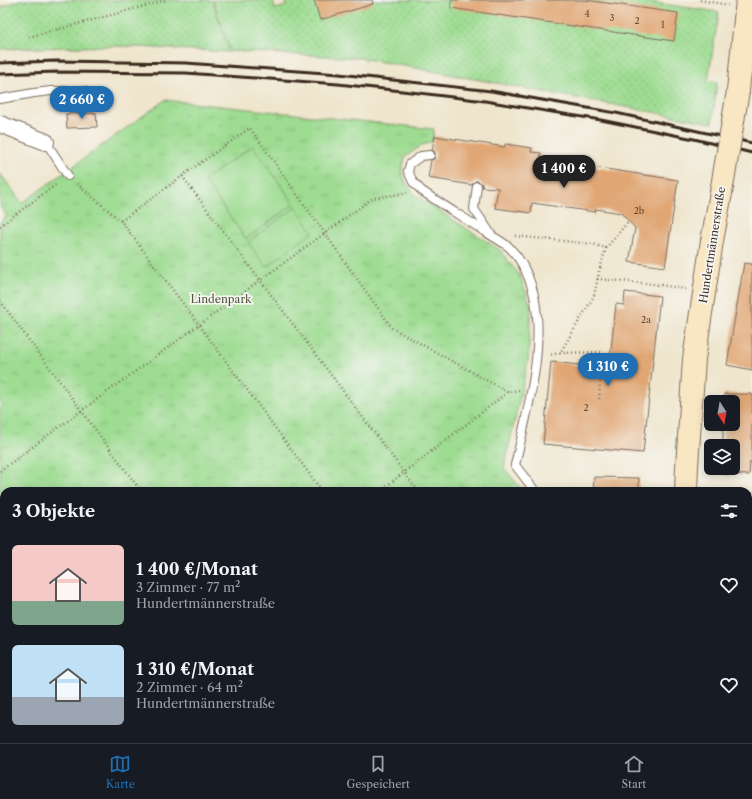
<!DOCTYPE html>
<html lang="de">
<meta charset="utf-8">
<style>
:root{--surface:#171b24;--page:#20242c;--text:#f1f3f6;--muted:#9ea1a6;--line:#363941;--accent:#1f6fb2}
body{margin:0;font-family:"Libre Caslon Text",serif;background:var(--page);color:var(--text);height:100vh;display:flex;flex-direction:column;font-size:15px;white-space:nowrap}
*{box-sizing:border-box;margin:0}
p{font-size:13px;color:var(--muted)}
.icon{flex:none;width:22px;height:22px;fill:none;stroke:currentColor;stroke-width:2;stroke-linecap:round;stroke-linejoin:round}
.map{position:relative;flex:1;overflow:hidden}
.details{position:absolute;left:0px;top:487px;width:752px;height:256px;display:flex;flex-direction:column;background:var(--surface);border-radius:12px 12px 0 0;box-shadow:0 2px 10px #0003}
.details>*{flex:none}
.needle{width:26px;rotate:169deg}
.fabs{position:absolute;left:704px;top:395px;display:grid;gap:8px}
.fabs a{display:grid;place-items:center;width:36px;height:36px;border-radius:6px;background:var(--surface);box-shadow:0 2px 10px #0003;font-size:20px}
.price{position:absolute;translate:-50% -34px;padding:0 9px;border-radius:14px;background:var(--accent);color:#fff;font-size:13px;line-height:26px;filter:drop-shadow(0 1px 2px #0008)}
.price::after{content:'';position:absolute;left:50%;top:24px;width:12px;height:9px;margin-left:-6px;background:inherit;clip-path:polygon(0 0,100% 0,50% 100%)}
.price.active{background:#222;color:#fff}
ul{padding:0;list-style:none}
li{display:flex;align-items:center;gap:12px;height:100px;padding:0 12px}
li span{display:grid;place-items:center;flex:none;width:112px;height:80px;border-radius:6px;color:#555}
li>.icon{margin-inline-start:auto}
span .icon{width:48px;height:48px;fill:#fffc;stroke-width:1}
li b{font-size:17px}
h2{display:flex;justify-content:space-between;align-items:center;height:48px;padding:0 12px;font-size:17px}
.tab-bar{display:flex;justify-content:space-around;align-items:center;height:56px;border-top:1px solid var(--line);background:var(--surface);font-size:11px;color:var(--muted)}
.tab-bar a{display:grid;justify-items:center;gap:2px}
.tab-bar .active{color:var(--accent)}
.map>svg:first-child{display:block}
.grass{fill:url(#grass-dots);stroke:#6c8358}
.park{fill:url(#park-tufts);stroke:#6c8358}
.pitch{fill:#9ddc91;stroke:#6c8358}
.building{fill:#e0a673}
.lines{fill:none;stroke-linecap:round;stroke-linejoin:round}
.lane-casing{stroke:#7a6b5b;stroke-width:10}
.street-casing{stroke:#7a6b5b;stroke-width:18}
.secondary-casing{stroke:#7a6b5b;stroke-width:24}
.path{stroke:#7a6b5b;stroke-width:2.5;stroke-dasharray:1 3;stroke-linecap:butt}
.lane{stroke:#fff;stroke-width:8}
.street{stroke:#fff;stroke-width:16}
.secondary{stroke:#f9e7c3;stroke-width:22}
.rail{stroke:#3b2a1e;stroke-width:3}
.secondary-bridge-casing{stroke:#7a6b5b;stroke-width:24;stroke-linecap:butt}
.secondary-bridge{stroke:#f9e7c3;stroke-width:22}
.labels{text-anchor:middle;stroke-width:3.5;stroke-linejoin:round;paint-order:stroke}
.number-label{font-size:9px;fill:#644933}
.street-label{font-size:11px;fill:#3b2a1e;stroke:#f6f6f2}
.park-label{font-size:11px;fill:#54563b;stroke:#f6f6f2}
</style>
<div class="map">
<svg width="752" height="743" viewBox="0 0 752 743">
<defs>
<pattern id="grass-dots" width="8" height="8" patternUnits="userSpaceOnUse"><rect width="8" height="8" fill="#9ddc91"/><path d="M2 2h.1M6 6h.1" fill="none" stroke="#88bd7d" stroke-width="1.8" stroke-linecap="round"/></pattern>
<pattern id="park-tufts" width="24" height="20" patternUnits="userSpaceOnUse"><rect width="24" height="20" fill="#9ddc91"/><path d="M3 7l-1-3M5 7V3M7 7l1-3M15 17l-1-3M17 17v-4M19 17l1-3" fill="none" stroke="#88bd7d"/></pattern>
</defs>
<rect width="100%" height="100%" fill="#f6f6f2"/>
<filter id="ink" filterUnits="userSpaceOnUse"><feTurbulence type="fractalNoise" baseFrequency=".025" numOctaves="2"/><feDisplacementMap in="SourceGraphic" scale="8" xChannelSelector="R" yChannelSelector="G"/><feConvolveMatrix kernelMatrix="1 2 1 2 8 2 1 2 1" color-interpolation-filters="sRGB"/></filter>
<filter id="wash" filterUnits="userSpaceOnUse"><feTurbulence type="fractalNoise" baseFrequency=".012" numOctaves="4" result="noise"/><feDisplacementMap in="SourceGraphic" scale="16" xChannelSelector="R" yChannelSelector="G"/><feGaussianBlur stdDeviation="0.9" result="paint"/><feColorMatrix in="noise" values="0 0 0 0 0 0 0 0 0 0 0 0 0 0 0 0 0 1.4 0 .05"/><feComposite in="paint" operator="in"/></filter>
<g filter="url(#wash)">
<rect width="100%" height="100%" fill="#efe5cc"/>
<g class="grass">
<path d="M19,0H212L230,52L118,46L0,49V8Z"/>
<path d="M213,0H273L275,9L286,6L285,0H634L719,12L708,80L717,82L712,123L361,58L230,51Z"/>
</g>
<path class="park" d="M165,100L434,129L432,142L422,145L405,157L402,171L406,184L416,196L500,250L520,276L531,307L528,361L504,468L523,491H4V739H649L647,743H0V222L7,216L0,207V173L22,203Z"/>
<g class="pitch">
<path d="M253,146L294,204L246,239L204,180Z"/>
<path d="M296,207L313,232L266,267L248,242Z"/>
</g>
<g id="blocks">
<g class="building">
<path d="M314,0H372L373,4L320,20Z"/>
<path d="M451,0H585L678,13L674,41L451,8Z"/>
<path d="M96,113L97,127L67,128L66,114Z"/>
<path d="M435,136L505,147V144L532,148L531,152L541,153L540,159L678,180L665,267L629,262L635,228L621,213L596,209L595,212L532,203L531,213L495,208L498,188L482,187V184L478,181H475L472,185L428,178L431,160L434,159L435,157V152L432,150Z"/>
<path d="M744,263L752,264V370L727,365Z"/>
<path d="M625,292L660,296L643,453L543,444L551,362L609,368L616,304L624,305Z"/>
<path d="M724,394H752V462H750L749,475L722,474V468H733V446H723V424H733V402H724Z"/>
<path d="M594,477L639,478V491H593Z"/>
</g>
</g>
</g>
<g filter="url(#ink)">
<use href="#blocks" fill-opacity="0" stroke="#7a6b5b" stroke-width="1"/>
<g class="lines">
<defs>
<g id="lane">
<path d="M0,99L34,93L51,91H85"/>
<path d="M46,142L68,176"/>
<path d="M430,155L421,156L410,164L408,171L413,182L422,191C441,204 461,216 481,229C490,235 500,240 509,247C516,254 522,263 526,272C552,326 528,409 515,465L535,491"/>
<path d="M477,186L474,209L491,234"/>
<path d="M748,497H752"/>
</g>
<g id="street">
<path d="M0,124L46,142"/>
<path d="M748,680L752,679"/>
</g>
<g id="secondary">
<path d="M738,91L747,0"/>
<path d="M686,491L687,467L694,359L712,241L721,193"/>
<path d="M666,743L667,739"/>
</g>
</defs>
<use href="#lane" class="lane-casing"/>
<use href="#street" class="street-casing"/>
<use href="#secondary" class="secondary-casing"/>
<g class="path">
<path d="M700,0L728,5"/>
<path d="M29,37L167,0"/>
<path d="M182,176L250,128L392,328L508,392"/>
<path d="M77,184L121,221L199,325L322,491"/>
<path d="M121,221L182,176L418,491"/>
<path d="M0,226L58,183"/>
<path d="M515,236L593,244L606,248L599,272L594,296L560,353L549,355"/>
<path d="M606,248L628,222"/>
<path d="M597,279L653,284L686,289"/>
<path d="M0,301L141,491"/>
<path d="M560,353L602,352L599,401"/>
<path d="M0,471L81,411L373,198L407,193"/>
<path d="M380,491L508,392L520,390"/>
<path d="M0,528L4,534"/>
<path d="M0,622L4,628"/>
<path d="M0,730L4,735"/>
<path d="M7,739L10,743"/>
<path d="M86,739L89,743"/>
<path d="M153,739L156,743"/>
<path d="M325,739L328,743"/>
<path d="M504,739L506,743"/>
<path d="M597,739L599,743"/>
<path d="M39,743L45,739"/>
<path d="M353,743L358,739"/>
</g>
<use href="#lane" class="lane"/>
<use href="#street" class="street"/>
<use href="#secondary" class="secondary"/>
<g class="rail">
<path d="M0,63L56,61L186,63L339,74L491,91L616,113L752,143"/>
<path d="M0,74L56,72L186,73L338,84L411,92L485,101L601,120L694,139L752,153"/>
</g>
<defs>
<path id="secondary-bridge" d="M721,193L738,91"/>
</defs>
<use href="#secondary-bridge" class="secondary-bridge-casing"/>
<use href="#secondary-bridge" class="secondary-bridge"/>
</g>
</g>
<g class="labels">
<g class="number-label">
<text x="587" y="17">4</text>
<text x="612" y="21">3</text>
<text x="637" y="24">2</text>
<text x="663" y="28">1</text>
<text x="639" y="214">2b</text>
<text x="646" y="323">2a</text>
<text x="586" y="411">2</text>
</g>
<g class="street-label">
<text transform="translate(712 245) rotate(-81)" y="4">Hundertmännerstraße</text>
</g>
<g class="park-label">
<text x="221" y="303">Lindenpark</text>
</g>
</g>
</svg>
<div class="fabs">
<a><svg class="needle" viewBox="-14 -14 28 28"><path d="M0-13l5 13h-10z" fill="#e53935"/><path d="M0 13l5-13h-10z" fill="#9ea1a6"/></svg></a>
<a><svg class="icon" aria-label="layers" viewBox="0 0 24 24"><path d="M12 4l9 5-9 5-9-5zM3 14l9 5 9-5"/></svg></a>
</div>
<b class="price" style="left:82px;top:120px">2 660 €</b>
<b class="price active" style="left:564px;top:189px">1 400 €</b>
<b class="price" style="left:608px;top:387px">1 310 €</b>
<section class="details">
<h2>3 Objekte<svg class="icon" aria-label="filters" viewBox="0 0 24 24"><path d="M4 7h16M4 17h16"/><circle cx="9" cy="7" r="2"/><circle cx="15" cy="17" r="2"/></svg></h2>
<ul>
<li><span style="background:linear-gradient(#f6c9c9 70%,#7fa58c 0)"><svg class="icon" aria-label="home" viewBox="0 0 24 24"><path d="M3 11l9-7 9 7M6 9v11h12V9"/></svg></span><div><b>1 400 €/Monat</b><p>3 Zimmer · 77 m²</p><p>Hundertmännerstraße</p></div><svg class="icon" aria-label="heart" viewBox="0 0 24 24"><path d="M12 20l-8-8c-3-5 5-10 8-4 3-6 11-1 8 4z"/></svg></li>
<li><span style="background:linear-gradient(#bfe0f5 65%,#9aa5b1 0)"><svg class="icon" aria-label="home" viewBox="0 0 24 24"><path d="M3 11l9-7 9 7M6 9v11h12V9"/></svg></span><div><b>1 310 €/Monat</b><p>2 Zimmer · 64 m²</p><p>Hundertmännerstraße</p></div><svg class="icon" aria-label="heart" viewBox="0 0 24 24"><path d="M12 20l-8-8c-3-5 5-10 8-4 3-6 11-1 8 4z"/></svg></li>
</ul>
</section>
</div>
<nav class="tab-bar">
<a class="active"><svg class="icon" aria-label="map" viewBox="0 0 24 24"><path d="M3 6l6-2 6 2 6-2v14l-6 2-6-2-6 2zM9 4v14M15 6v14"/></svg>Karte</a>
<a><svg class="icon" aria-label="saved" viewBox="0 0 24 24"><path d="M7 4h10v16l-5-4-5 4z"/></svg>Gespeichert</a>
<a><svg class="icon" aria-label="home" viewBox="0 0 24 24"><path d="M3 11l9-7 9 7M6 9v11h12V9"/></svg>Start</a>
</nav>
